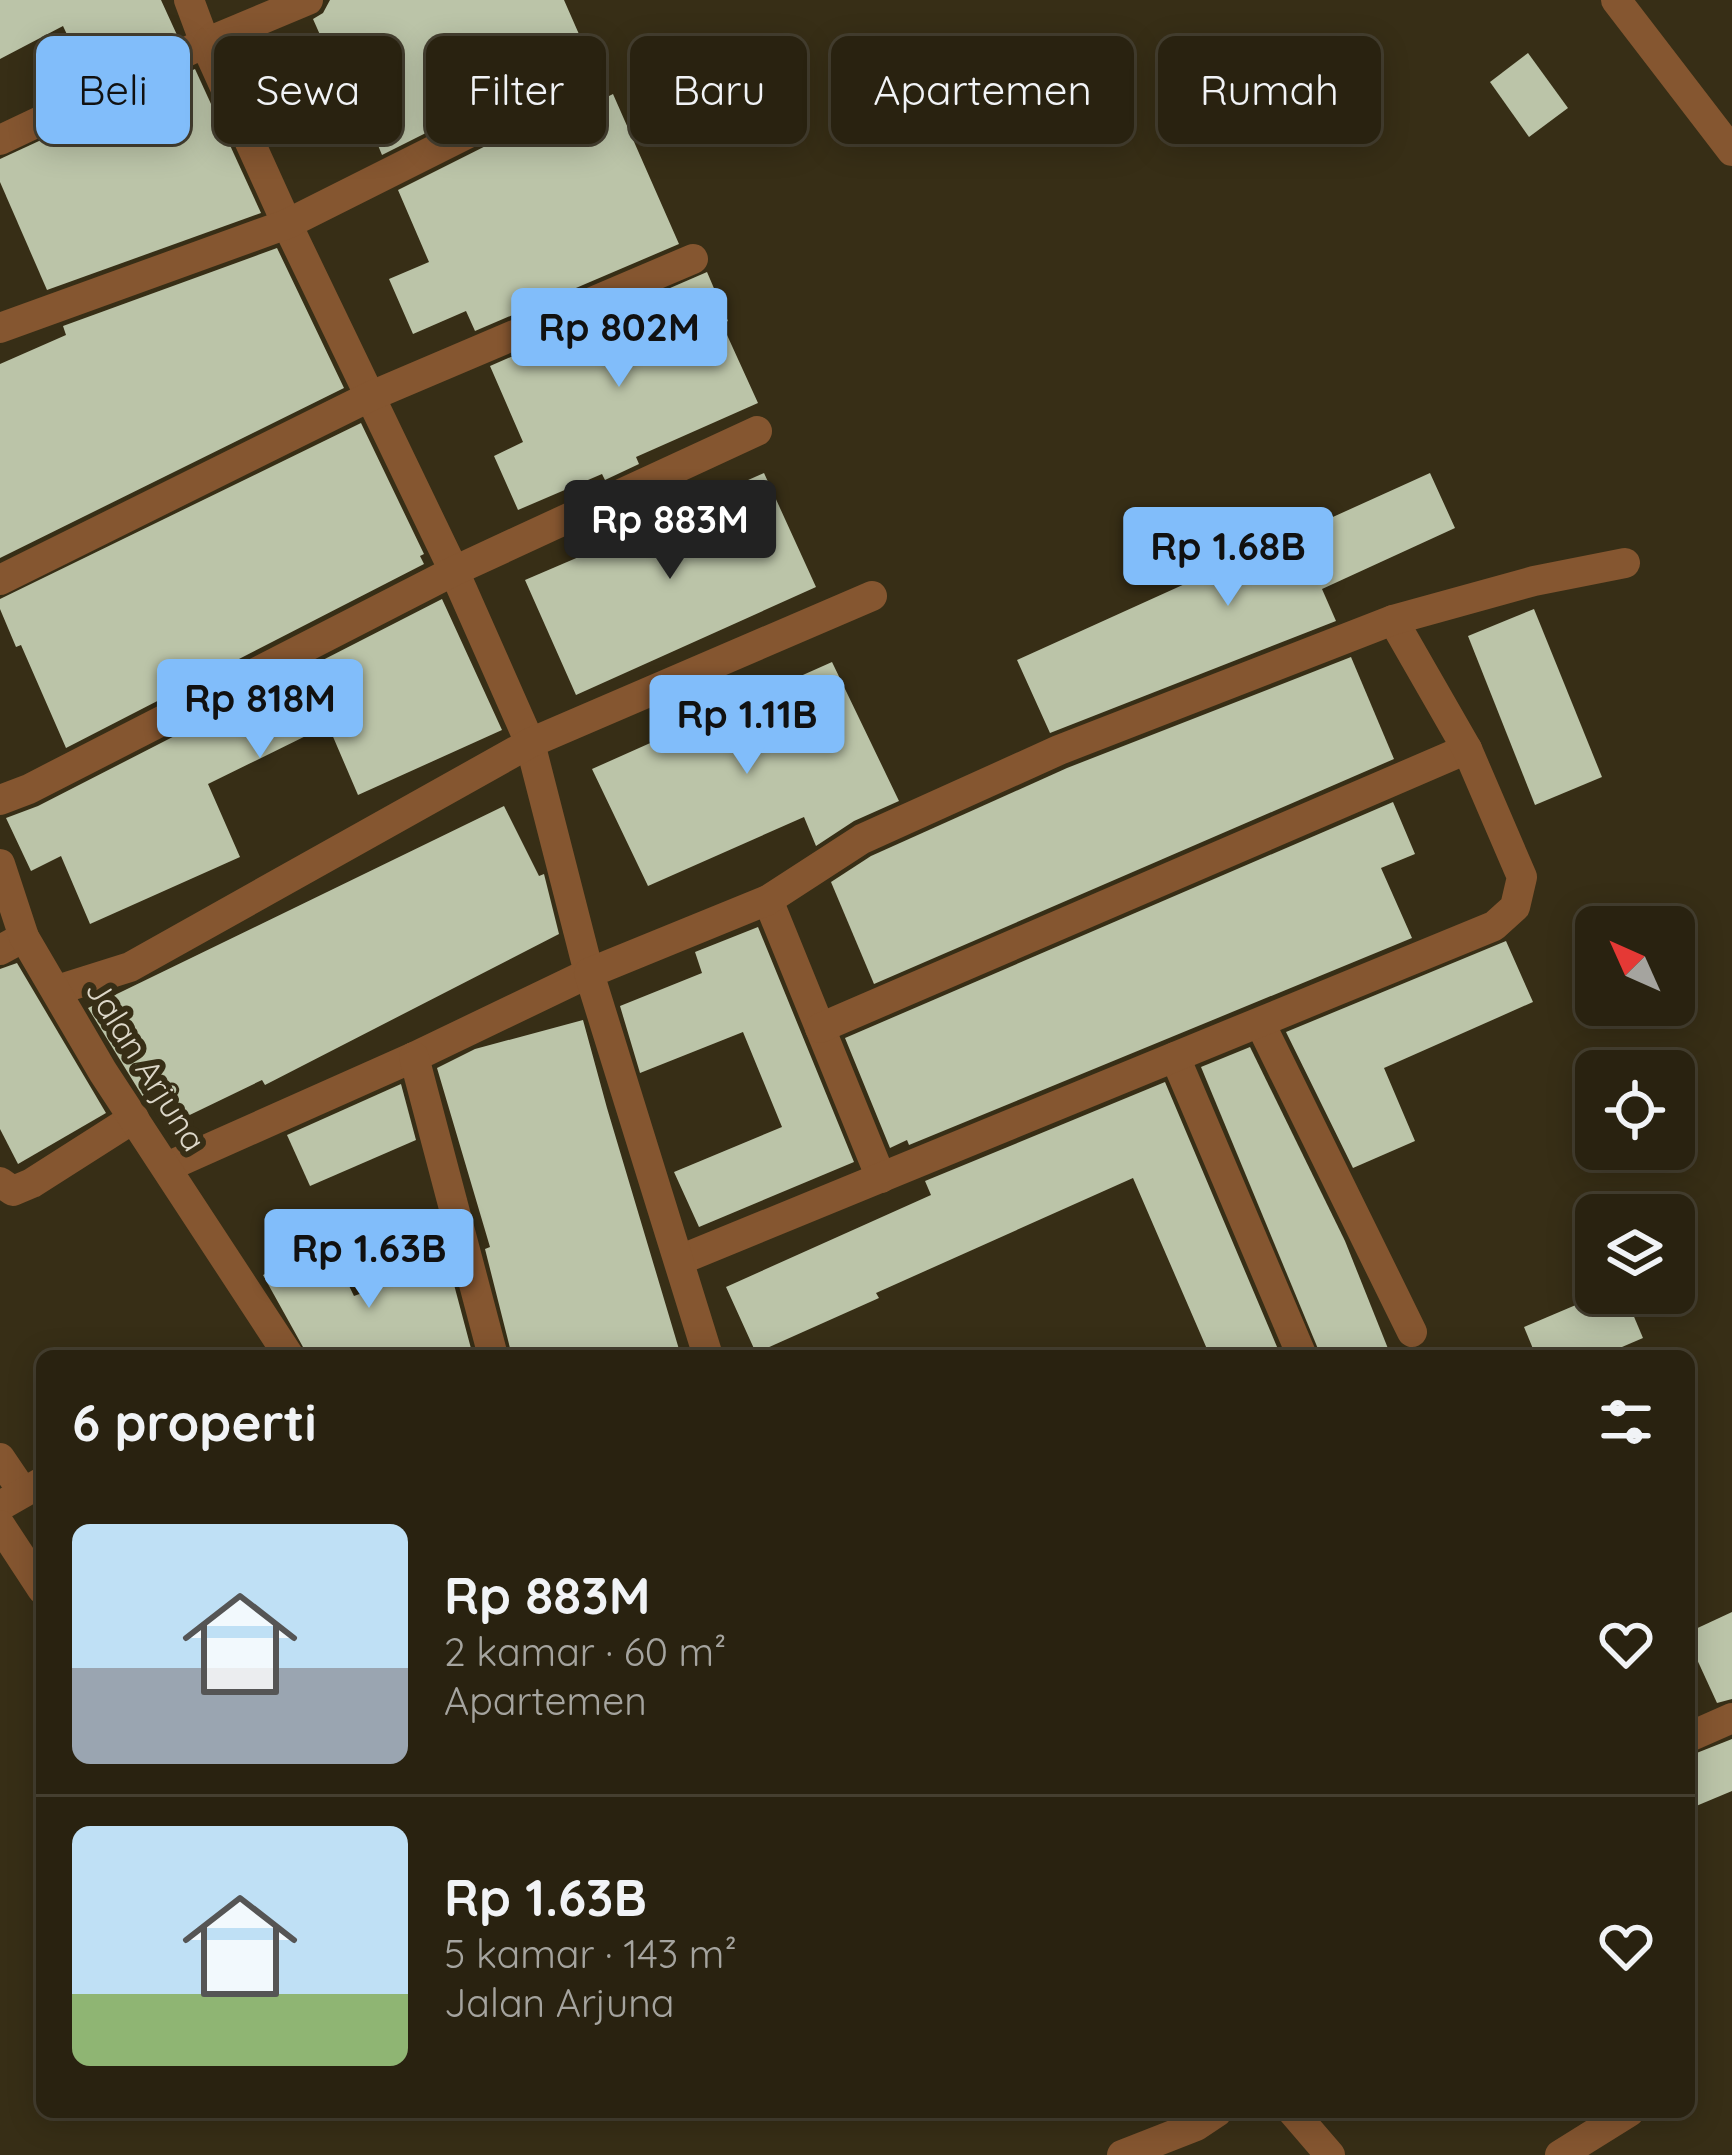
<!DOCTYPE html>
<html lang="id">
<meta charset="utf-8">
<style>
:root{--surface:#292210;--page:#352f1e;--text:#f1f3f6;--muted:#a5a49f;--line:#453f30;--accent:#81bdfa}
body{margin:0;font-family:Quicksand,sans-serif;background:var(--page);color:var(--text);height:100vh;display:flex;flex-direction:column;font-size:45px;white-space:nowrap}
*{box-sizing:border-box;margin:0}
p{font-size:39px;color:var(--muted)}
.icon{flex:none;width:66px;height:66px;fill:none;stroke:currentColor;stroke-width:2;stroke-linecap:round;stroke-linejoin:round}
.map{position:relative;flex:1;overflow:hidden}
.drawer{position:absolute;left:36px;top:1350px;width:1659px;height:768px;display:flex;flex-direction:column;background:var(--surface);border-radius:18px;box-shadow:0 6px 30px #0003,0 0 0 3px var(--line)}
.drawer>*{flex:none}
.banner{position:absolute;left:36px;top:36px;width:1662px;height:108px;display:flex;gap:24px}
.needle{width:78px;rotate:315deg}
.fabs{position:absolute;left:1575px;top:906px;display:grid;gap:24px}
.fabs a{display:grid;place-items:center;width:120px;height:120px;border-radius:18px;background:var(--surface);box-shadow:0 6px 30px #0003,0 0 0 3px var(--line);font-size:60px}
.price{position:absolute;translate:-50% -102px;padding:0 27px;border-radius:12px;background:var(--accent);color:#111;font-size:39px;line-height:78px;filter:drop-shadow(0 3px 6px #0008)}
.price::after{content:'';position:absolute;left:50%;top:72px;width:36px;height:27px;margin-left:-18px;background:inherit;clip-path:polygon(0 0,100% 0,50% 100%)}
.price.on{background:#222;color:#fff}
ul{padding:0;list-style:none}
li{display:flex;align-items:center;gap:36px;height:300px;padding:0 36px}
li+li{border-top:3px solid var(--line)}
li span{display:grid;place-items:center;flex:none;width:336px;height:240px;border-radius:18px;color:#555}
li>.icon{margin-inline-start:auto}
span .icon{width:144px;height:144px;fill:#fffc;stroke-width:1}
li b{font-size:51px}
h2{display:flex;justify-content:space-between;align-items:center;height:144px;padding:0 36px;font-size:51px}
.tag{padding:0 42px;border-radius:18px;background:var(--surface);box-shadow:0 6px 30px #0003,0 0 0 3px var(--line);font-size:42px;line-height:108px}
.tag.on{background:var(--accent);color:#111}
.map>svg:first-child{display:block}
.building{fill:#bbc4a8}
.lines{fill:none;stroke-linecap:round;stroke-linejoin:round}
.minor{stroke:#855630;stroke-width:30}
.tertiary{stroke:#855630;stroke-width:30}
.labels{text-anchor:middle;stroke-width:12;stroke-linejoin:round;paint-order:stroke}
.street-label{font-size:33px;fill:#dcd7c9;stroke:#372e16}
</style>
<div class="map">
<svg width="1732" height="2155" viewBox="0 0 1732 2155">
<rect width="100%" height="100%" fill="#372e16"/>
<g class="building">
<path d="M0,0H161L177,35L87,77L63,26L0,59Z"/>
<path d="M564,0L589,57L575,58L382,155L375,138L367,141L313,19L323,13L330,0Z"/>
<path d="M1528,53L1568,108L1529,137L1490,82Z"/>
<path d="M195,69L261,213L47,290L0,182V159Z"/>
<path d="M601,84L607,97L613,94L679,244L475,331L466,311L413,334L389,279L429,262L398,190L593,92Z"/>
<path d="M277,248L344,388L0,558V364L66,335L63,326Z"/>
<path d="M707,272L728,321L722,324L758,403L636,457L639,464L605,480L602,474L518,510L494,456L523,442L490,366Z"/>
<path d="M361,423L424,554L420,556L424,564L66,748L21,645L16,647L0,609V599Z"/>
<path d="M764,473L816,587L576,695L525,580L630,535L621,515L654,500L662,518Z"/>
<path d="M1430,473L1455,528L1322,589L1336,621L1050,733L1017,660Z"/>
<path d="M442,599L502,730L358,795L328,725L208,784L240,857L90,924L61,856L31,871L6,818L38,806Z"/>
<path d="M1534,609L1602,777L1535,805L1468,636Z"/>
<path d="M1351,657L1394,759L874,984L831,882L871,856L1067,768Z"/>
<path d="M832,662L899,801L854,821L816,846L804,817L648,886L592,769Z"/>
<path d="M1393,802L1415,854L1381,868L1412,938L909,1145L907,1140L890,1148L845,1038Z"/>
<path d="M504,806L539,876L544,874L559,934L265,1085L262,1080L169,1125L153,1092L143,1097L88,1008Z"/>
<path d="M758,927L854,1162L699,1227L674,1172L782,1127L743,1032L640,1073L620,1006L702,973L695,952Z"/>
<path d="M1506,941L1533,1002L1384,1068L1415,1141L1353,1168L1286,1032Z"/>
<path d="M17,963L106,1113L18,1164L0,1129V969Z"/>
<path d="M583,1020L607,1108L681,1356H512L485,1249L490,1247L437,1068L475,1049Z"/>
<path d="M1250,1047L1345,1241L1391,1356H1321L1201,1067Z"/>
<path d="M1165,1082L1280,1354L1210,1356L1133,1178L876,1293L879,1298L756,1353L726,1287L931,1195L925,1181Z"/>
<path d="M401,1084L416,1140L310,1186L287,1135Z"/>
<path d="M328,1243L354,1296L448,1262L473,1356H308L263,1275Z"/>
<path d="M1604,1293H1624L1643,1338L1601,1356H1536L1524,1327Z"/>
<path d="M1732,1612V1699L1717,1703L1689,1642V1632Z"/>
<path d="M1732,1739V1791L1689,1809V1756Z"/>
</g>
<g class="lines">
<g class="minor">
<path d="M189,0L205,43L308,0"/>
<path d="M1616,0L1732,151"/>
<path d="M0,140L205,43L287,224L454,571L530,743L589,973L414,1057L167,1167"/>
<path d="M0,328L287,224L584,75"/>
<path d="M0,580L371,396L693,259"/>
<path d="M0,800L29,789L454,571L757,431"/>
<path d="M768,900L881,1178"/>
<path d="M0,950L24,937"/>
<path d="M57,990L130,967L530,743L872,596"/>
<path d="M1260,1023L1412,1332"/>
<path d="M820,1028L1467,749"/>
<path d="M414,1057L493,1356"/>
<path d="M1175,1057L1302,1356"/>
<path d="M0,1182L13,1191L32,1183L134,1118"/>
<path d="M680,1260L1494,926L1515,907L1522,877L1467,749L1393,620"/>
<path d="M708,1356L589,973L768,900L862,839L1059,750L1393,620L1534,581L1625,563"/>
<path d="M0,1458L23,1492"/>
<path d="M0,1506L42,1482"/>
<path d="M0,1525L42,1589"/>
<path d="M1689,1737L1732,1718"/>
<path d="M1122,2155L1196,2126L1217,2112"/>
<path d="M1560,2155L1629,2112"/>
</g>
<g class="tertiary">
<path d="M0,864L24,937L103,1072L289,1356"/>
<path d="M1293,2112L1330,2155"/>
</g>
</g>
<g class="labels">
<g class="street-label">
<text transform="translate(146 1065) rotate(58)" y="12">Jalan Arjuna</text>
</g>
</g>
</svg>
<div class="fabs">
<a><svg class="needle" viewBox="-14 -14 28 28"><path d="M0-13l5 13h-10z" fill="#e53935"/><path d="M0 13l5-13h-10z" fill="#a5a49f"/></svg></a>
<a><svg class="icon" aria-label="locate" viewBox="0 0 24 24"><circle cx="12" cy="12" r="6"/><path d="M12 2v4M12 18v4M2 12h4M18 12h4"/></svg></a>
<a><svg class="icon" aria-label="layers" viewBox="0 0 24 24"><path d="M12 4l9 5-9 5-9-5zM3 14l9 5 9-5"/></svg></a>
</div>
<b class="price" style="left:619px;top:390px">Rp 802M</b>
<b class="price on" style="left:670px;top:582px">Rp 883M</b>
<b class="price" style="left:1228px;top:609px">Rp 1.68B</b>
<b class="price" style="left:260px;top:761px">Rp 818M</b>
<b class="price" style="left:747px;top:777px">Rp 1.11B</b>
<b class="price" style="left:369px;top:1311px">Rp 1.63B</b>
<div class="banner">
<a class="tag on">Beli</a>
<a class="tag">Sewa</a>
<a class="tag">Filter</a>
<a class="tag">Baru</a>
<a class="tag">Apartemen</a>
<a class="tag">Rumah</a>
</div>
<section class="drawer">
<h2>6 properti<svg class="icon" aria-label="filters" viewBox="0 0 24 24"><path d="M4 7h16M4 17h16"/><circle cx="9" cy="7" r="2"/><circle cx="15" cy="17" r="2"/></svg></h2>
<ul>
<li><span style="background:linear-gradient(#bfe0f5 60%,#9aa5b1 0)"><svg class="icon" aria-label="home" viewBox="0 0 24 24"><path d="M3 11l9-7 9 7M6 9v11h12V9"/></svg></span><div><b>Rp 883M</b><p>2 kamar · 60 m²</p><p>Apartemen</p></div><svg class="icon" aria-label="heart" viewBox="0 0 24 24"><path d="M12 20l-8-8c-3-5 5-10 8-4 3-6 11-1 8 4z"/></svg></li>
<li><span style="background:linear-gradient(#bfe0f5 70%,#8fb573 0)"><svg class="icon" aria-label="home" viewBox="0 0 24 24"><path d="M3 11l9-7 9 7M6 9v11h12V9"/></svg></span><div><b>Rp 1.63B</b><p>5 kamar · 143 m²</p><p>Jalan Arjuna</p></div><svg class="icon" aria-label="heart" viewBox="0 0 24 24"><path d="M12 20l-8-8c-3-5 5-10 8-4 3-6 11-1 8 4z"/></svg></li>
</ul>
</section>
</div>
